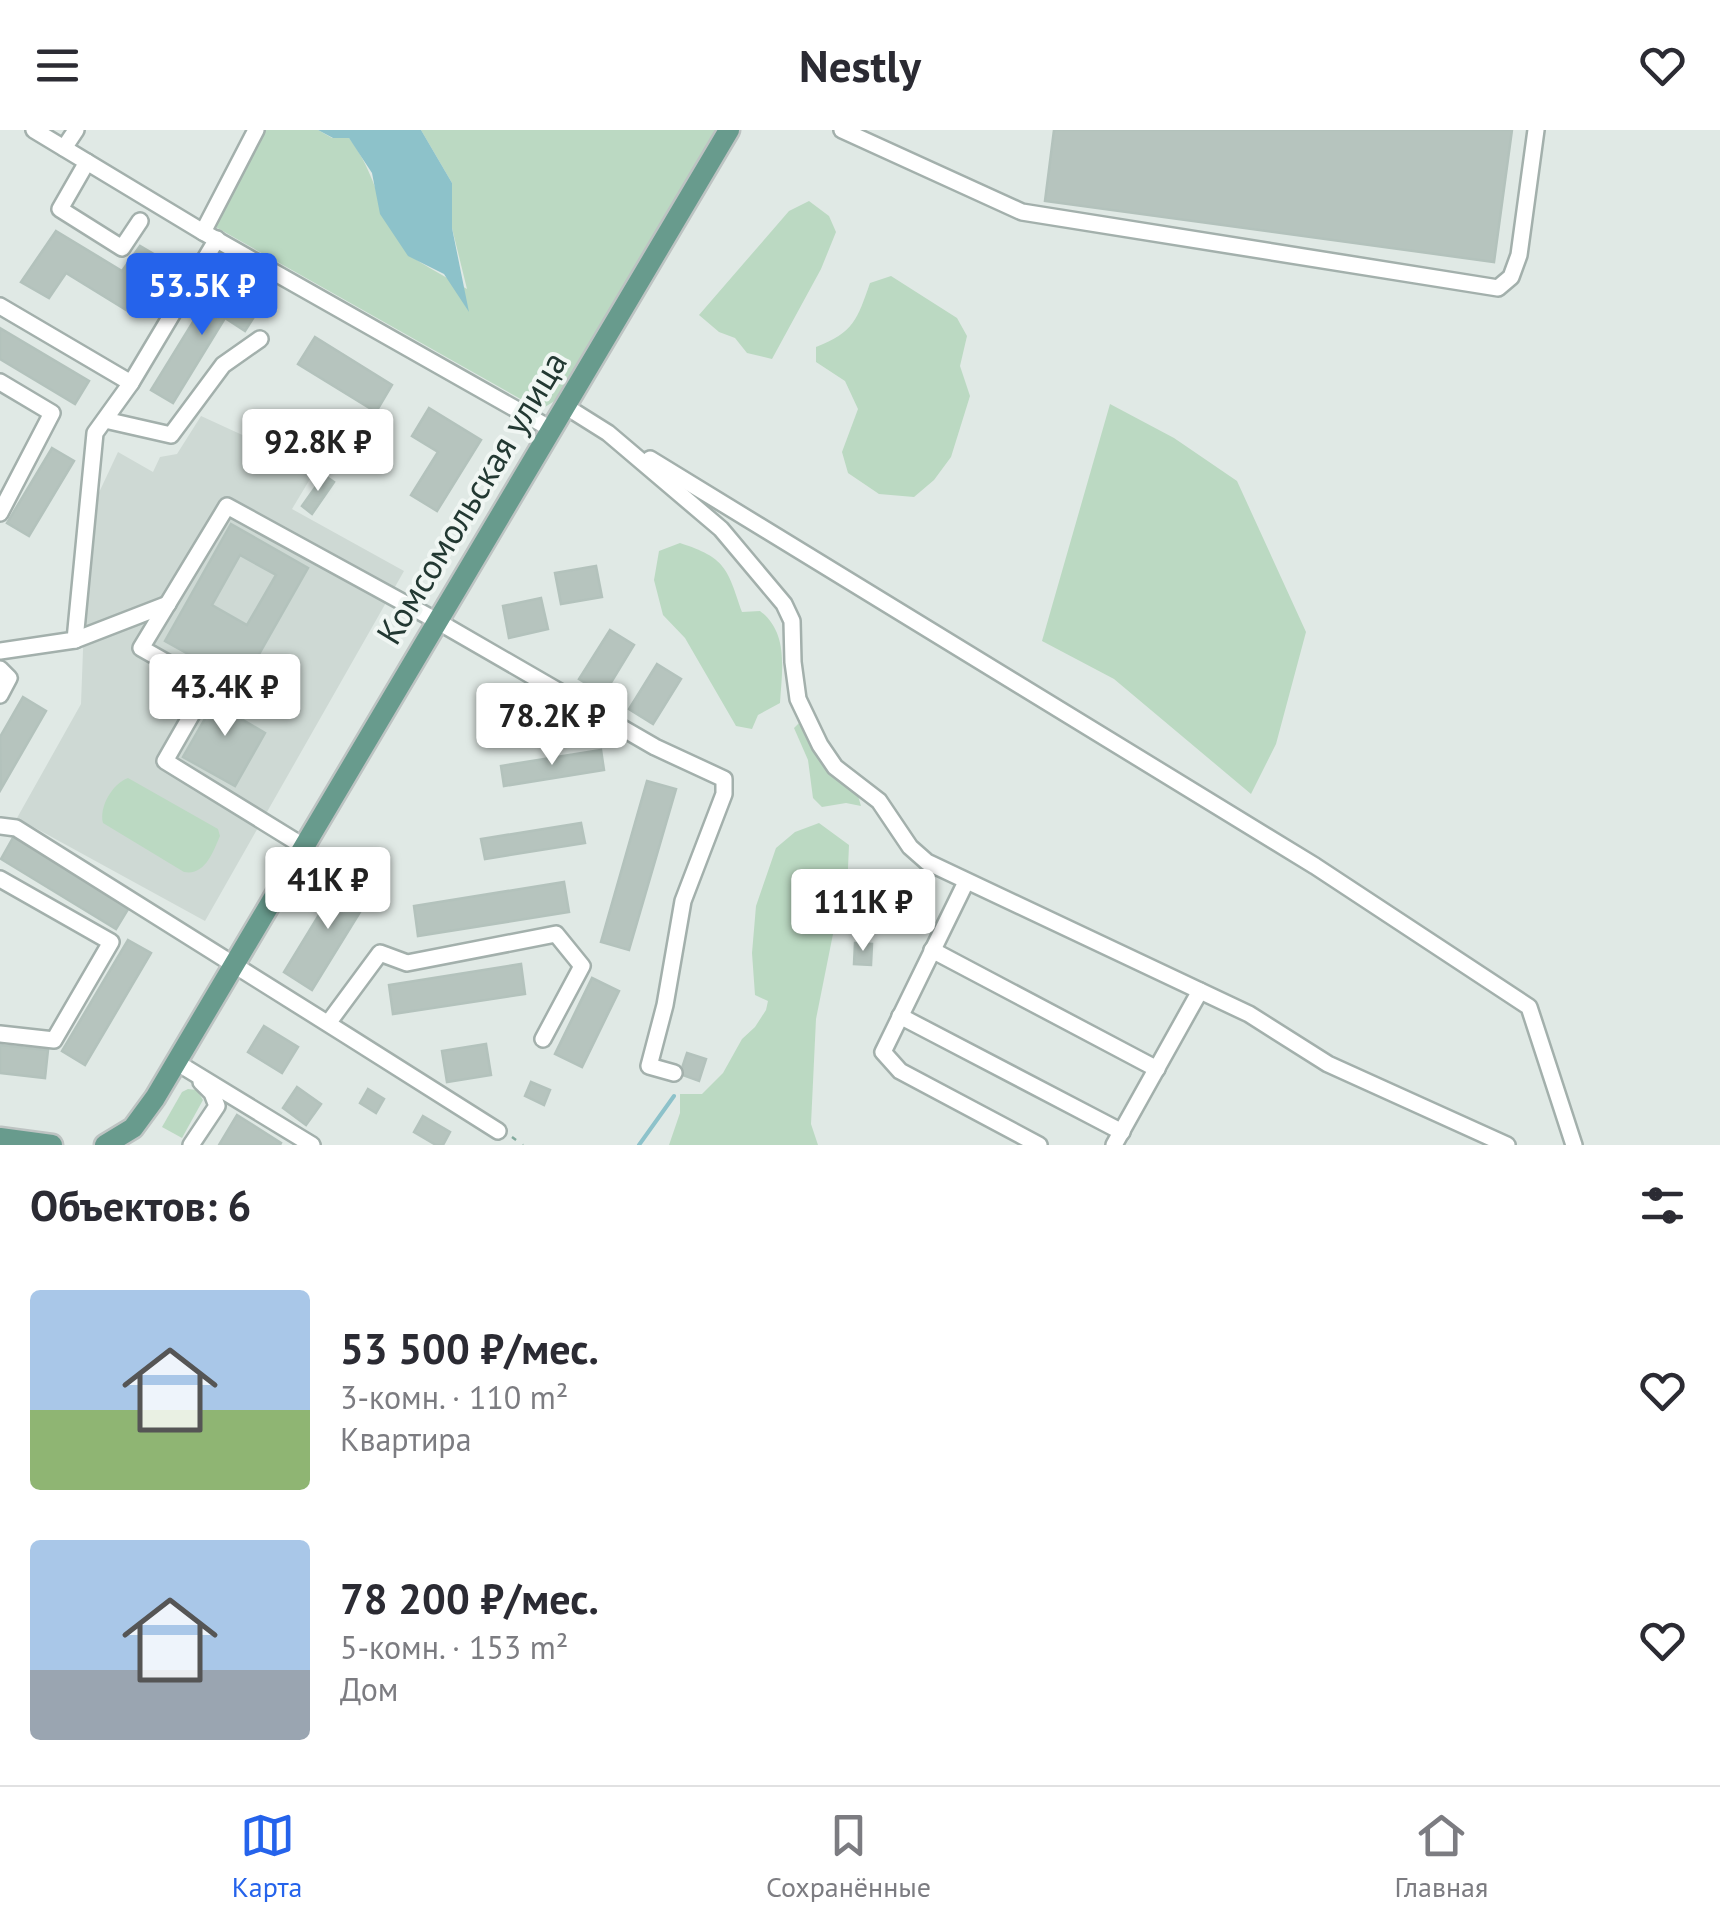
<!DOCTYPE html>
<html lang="ru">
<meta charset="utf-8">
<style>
:root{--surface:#fff;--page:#f2f2f3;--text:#2b2b33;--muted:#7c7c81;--line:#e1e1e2;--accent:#2563eb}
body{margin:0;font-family:"PT Sans",sans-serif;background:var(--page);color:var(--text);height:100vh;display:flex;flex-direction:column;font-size:38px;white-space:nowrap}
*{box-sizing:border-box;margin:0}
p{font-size:32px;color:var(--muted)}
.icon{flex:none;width:55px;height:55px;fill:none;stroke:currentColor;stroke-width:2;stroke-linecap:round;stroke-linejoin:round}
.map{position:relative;height:1015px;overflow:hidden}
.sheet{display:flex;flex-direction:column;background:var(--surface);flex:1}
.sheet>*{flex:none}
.price{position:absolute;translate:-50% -85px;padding:0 22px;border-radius:10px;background:#fff;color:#222;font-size:32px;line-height:65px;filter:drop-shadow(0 2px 5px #0008)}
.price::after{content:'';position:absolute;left:50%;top:60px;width:30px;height:22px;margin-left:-15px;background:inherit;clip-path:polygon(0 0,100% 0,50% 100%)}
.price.active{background:var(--accent);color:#fff}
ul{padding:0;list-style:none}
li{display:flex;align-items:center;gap:30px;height:250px;padding:0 30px}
li span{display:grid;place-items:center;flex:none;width:280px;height:200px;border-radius:10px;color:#555}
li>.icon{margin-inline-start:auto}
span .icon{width:120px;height:120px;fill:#fffc;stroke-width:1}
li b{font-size:42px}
h2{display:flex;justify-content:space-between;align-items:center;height:120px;padding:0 30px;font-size:42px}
header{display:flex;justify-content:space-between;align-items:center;height:130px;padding:0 30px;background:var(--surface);font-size:45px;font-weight:800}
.dock{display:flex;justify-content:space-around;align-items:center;height:140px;border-top:2px solid var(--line);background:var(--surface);font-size:28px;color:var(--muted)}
.dock a{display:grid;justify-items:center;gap:5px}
.dock .active{color:var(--accent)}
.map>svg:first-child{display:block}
.built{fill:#ced9d4}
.green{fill:#bbd9c2}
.water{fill:#8dc2ca}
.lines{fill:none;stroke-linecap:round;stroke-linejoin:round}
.stream{stroke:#8dc2ca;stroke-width:4}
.building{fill:#b6c4be;stroke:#b3c2bc;stroke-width:2.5;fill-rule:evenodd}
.minor-casing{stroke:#a3b0ac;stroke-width:20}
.major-casing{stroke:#bdc3c2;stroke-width:25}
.path{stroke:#83aa9d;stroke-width:2.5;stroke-dasharray:5 8;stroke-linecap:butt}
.minor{stroke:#fff;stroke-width:15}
.major{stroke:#689b8d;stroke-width:20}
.labels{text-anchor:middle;stroke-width:8;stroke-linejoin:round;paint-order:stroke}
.street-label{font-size:35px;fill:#223832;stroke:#f0f6f3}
</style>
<header><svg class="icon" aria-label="menu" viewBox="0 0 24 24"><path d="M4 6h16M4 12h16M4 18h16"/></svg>Nestly<svg class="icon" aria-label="heart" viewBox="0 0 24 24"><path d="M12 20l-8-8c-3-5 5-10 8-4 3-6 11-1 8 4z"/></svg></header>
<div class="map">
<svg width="1720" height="1015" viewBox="0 0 1720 1015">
<rect width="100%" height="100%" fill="#e0e9e5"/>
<path class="built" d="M201,286L316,339L292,379L404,441L205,791L17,688L81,574L88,386L118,322L153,342L160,327L177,324Z"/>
<g class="green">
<path d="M264,0H318L332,8H349C376,42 380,86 406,121C412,130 454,151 467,159L452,98V53L421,0H716L558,269L540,280L212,95Z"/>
<path d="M809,71L829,86L836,102L821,139L772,229L747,223L735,208L719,202L699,185L789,81Z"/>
<path d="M891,146L957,188L967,206L960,236L970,266L951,327L934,350L914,367L879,364L848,343L842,322L858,279L845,251L816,232V217C854,202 857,190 870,153Z"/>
<path d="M1110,274L1174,308L1237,351L1306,502L1276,614L1251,664L1114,549L1042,511Z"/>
<path d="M680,413C726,428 727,438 742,482L760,481C789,503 782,540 780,573L758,585L752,599L736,596L685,508L663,485L654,450L659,421Z"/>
<path d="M799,593C825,619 816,642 856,659L861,676L846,673L822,677L813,668L808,630L794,598Z"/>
<path d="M128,648L218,699L220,706C213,722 205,746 184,742L103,693C99,677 112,654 128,648Z"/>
<path d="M819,693L849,715L847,761L835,794L816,889L811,994L818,1015H669L680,983V964H702L723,943L742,909L755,897L766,880L768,871L755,865L752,823L756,776L776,718L795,702Z"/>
<path d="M188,959L197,960L203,970L182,1008L162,997L182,962Z"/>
</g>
<path class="water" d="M318,0H421L452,53V98L469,182L444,144L408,126L380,84L372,43L349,8H333Z"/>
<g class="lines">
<path class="stream" d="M639,1015L674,966"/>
</g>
<g class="building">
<path d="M1054,0H1512L1494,132L1045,71Z"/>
<path d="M56,101L122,141L140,116L169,133L136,186L66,143L49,168L21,152Z"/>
<path d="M217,153L259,179L245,201L225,188L173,273L151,260Z"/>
<path d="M0,198L89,251L75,274L0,229Z"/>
<path d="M315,207L392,255L376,282L298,234Z"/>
<path d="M429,278L481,310L437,381L411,365L438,322L412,306Z"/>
<path d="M52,318L74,331L29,406L7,393Z"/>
<path d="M324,345L334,352L312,384L302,376Z"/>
<path d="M231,394L308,438L242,554L165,511ZM240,425L276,445L247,495L212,475Z"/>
<path d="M596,436L602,467L561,474L555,443Z"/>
<path d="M541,468L548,499L509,508L503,476Z"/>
<path d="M610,500L634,515L604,564L579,549Z"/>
<path d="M657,534L681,549L653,594L629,579Z"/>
<path d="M229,547L242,554L226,580L265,603L235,656L183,627Z"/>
<path d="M23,567L46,581L1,659L0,607Z"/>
<path d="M601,620L604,640L504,656L501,636Z"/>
<path d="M647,651L676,659L629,820L601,812Z"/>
<path d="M581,693L585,713L485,729L481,709Z"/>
<path d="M14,706L130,776L116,799L1,729Z"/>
<path d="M344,744L373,761L312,860L284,842Z"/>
<path d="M564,752L569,782L418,806L414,776Z"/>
<path d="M128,810L151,823L85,935L62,921Z"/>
<path d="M855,813L872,814L871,835L854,834Z"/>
<path d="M521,834L525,864L393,884L389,855Z"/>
<path d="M592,848L619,861L582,937L555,924Z"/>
<path d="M264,896L298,917L282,943L248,922Z"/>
<path d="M486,914L491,945L447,952L442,921Z"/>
<path d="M0,915L48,920L45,948L0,943Z"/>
<path d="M687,923L706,929L699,951L680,944Z"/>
<path d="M531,952L550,960L544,975L525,966Z"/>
<path d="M297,957L321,974L306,995L283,978Z"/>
<path d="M368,959L384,969L376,983L360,973Z"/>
<path d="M237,985L281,1013L280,1015H219Z"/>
<path d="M423,986L450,1002L443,1015H436L414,1002Z"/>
</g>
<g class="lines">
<defs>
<g id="minor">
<path d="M34,0L203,102L551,299"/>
<path d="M842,0L1022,82L1498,158L1511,147L1519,125L1536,0"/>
<path d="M64,18L76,0"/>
<path d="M87,32L60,79L122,118L140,91"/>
<path d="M203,102L256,0"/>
<path d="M0,176L131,253L217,109"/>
<path d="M0,252L52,283L0,383"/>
<path d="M565,276L608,303L721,399L784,474L792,491L793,532L798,569L820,615L835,637L879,671L910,717L927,732L1249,884L1328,934L1507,1015"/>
<path d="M105,290L171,305L223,235L260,209"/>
<path d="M650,329L1315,736L1529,877L1574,1015"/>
<path d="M75,510L168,474"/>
<path d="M0,521L75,510L95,303L131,253"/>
<path d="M0,539L9,548L0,565"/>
<path d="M0,696L16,698C177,800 338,899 498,1001"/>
<path d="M303,716L165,631L208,556L141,518L227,376L437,491L655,617L724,649V664L683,771L665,875L649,936L674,943"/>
<path d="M0,749L111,812L54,910L0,904"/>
<path d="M966,752L883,922L900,941L1039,1015"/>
<path d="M932,820L1157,939"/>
<path d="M900,886L1122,1002"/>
<path d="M329,892L380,823L407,833L556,804L582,836L543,909"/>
<path d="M176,932L312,1015"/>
<path d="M191,1015L217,976L212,963L201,952"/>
<path d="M1114,1015L1200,861"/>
</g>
<g id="major">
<path d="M0,1008L52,1015"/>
<path d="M105,1015L133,998L155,968L729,0"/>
</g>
</defs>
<use href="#minor" class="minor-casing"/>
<use href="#major" class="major-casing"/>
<path class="path" d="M512,1007L523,1015"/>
<use href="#minor" class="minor"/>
<use href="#major" class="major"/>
</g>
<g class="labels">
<g class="street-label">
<text transform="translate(472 368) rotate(-59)" y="12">Комсомольская улица</text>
</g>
</g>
</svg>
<b class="price active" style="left:202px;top:208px">53.5K ₽</b>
<b class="price" style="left:318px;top:364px">92.8K ₽</b>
<b class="price" style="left:225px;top:609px">43.4K ₽</b>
<b class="price" style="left:552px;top:638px">78.2K ₽</b>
<b class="price" style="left:328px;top:802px">41K ₽</b>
<b class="price" style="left:863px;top:824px">111K ₽</b>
</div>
<section class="sheet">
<h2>Объектов: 6<svg class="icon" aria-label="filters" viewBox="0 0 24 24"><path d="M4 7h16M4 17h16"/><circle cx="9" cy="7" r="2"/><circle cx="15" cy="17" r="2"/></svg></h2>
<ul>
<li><span style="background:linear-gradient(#a9c7e8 60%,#8fb573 0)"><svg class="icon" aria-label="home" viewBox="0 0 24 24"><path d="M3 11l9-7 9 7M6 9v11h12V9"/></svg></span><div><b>53 500 ₽/мес.</b><p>3-комн. · 110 m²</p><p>Квартира</p></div><svg class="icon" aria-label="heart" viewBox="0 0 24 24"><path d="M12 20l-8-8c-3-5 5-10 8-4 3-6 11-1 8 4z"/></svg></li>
<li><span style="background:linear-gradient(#a9c7e8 65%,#9aa5b1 0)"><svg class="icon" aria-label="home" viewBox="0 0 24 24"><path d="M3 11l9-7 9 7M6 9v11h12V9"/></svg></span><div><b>78 200 ₽/мес.</b><p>5-комн. · 153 m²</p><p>Дом</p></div><svg class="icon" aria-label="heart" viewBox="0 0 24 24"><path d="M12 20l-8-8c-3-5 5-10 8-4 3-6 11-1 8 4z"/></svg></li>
</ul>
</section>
<nav class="dock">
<a class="active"><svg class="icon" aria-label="map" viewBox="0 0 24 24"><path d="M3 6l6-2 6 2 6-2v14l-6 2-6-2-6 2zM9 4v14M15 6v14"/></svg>Карта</a>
<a><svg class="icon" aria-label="saved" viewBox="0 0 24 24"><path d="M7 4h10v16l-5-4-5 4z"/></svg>Сохранённые</a>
<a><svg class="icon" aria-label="home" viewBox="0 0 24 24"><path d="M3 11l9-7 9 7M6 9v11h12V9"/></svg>Главная</a>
</nav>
